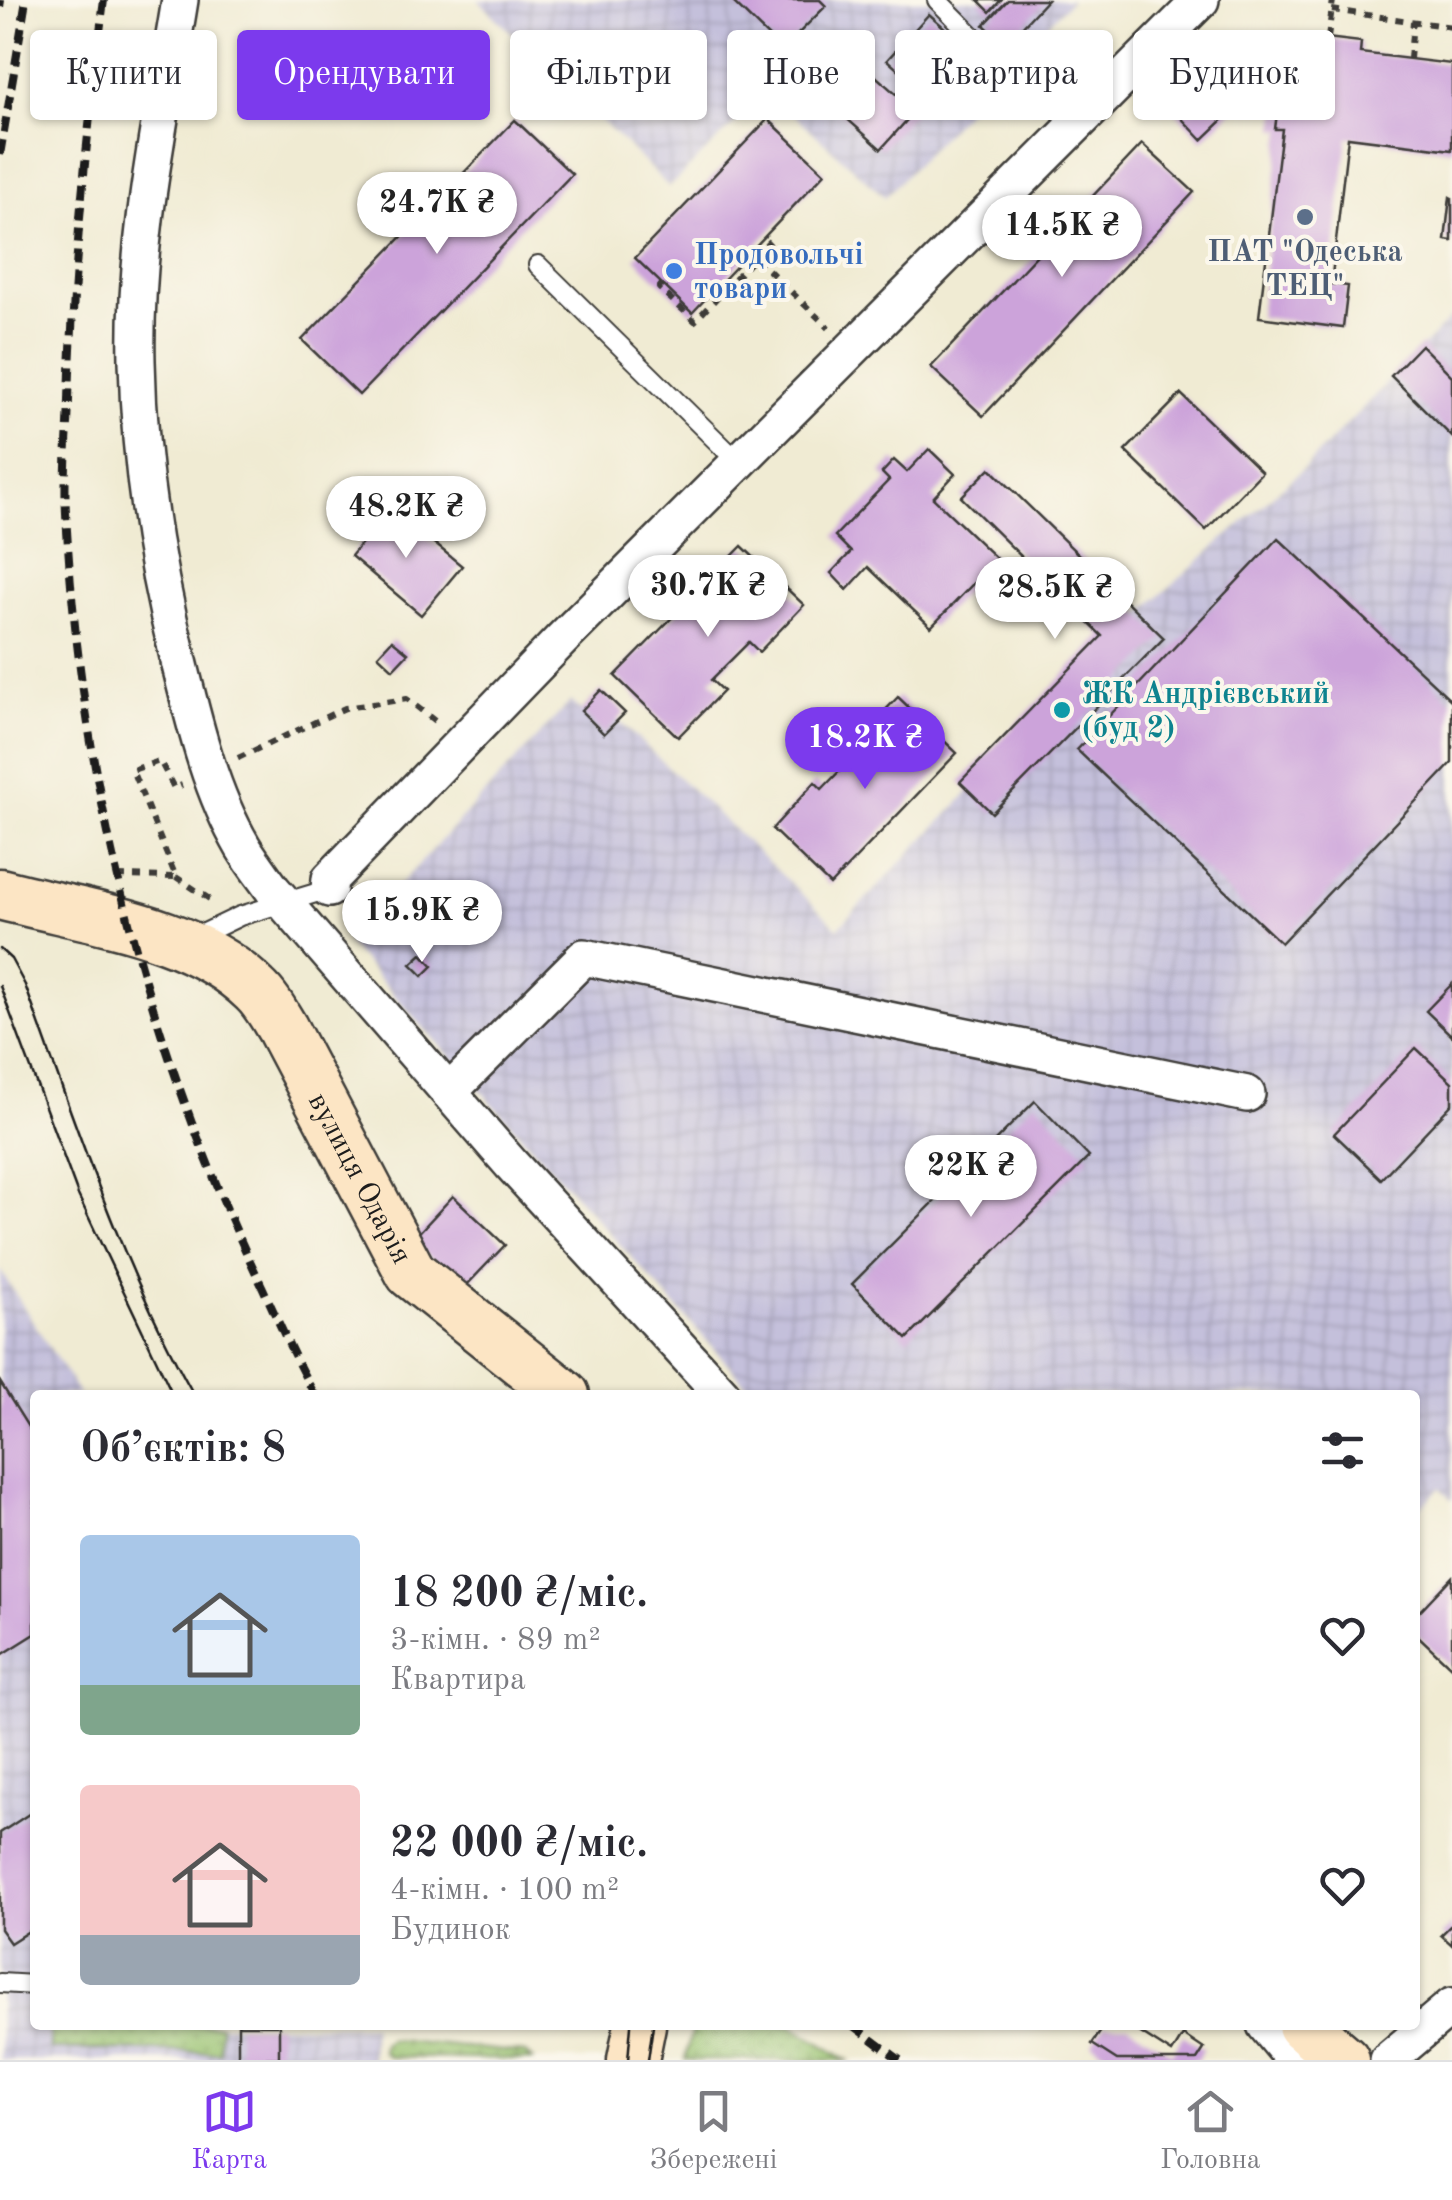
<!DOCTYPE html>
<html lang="uk">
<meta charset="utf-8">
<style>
:root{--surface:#fff;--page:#f2f2f3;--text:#2b2b33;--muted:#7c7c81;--line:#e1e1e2;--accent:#7c3aed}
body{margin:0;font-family:"Old Standard TT",serif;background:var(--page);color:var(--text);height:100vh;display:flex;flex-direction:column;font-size:38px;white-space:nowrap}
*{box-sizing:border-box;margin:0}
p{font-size:32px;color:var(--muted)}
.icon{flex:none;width:55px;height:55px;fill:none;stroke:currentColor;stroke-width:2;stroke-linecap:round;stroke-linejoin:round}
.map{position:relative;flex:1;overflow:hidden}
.sheet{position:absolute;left:30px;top:1390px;width:1390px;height:640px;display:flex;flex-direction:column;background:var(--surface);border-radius:10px;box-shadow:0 2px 8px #0004}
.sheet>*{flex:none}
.top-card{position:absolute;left:30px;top:30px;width:1392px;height:90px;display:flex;gap:20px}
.price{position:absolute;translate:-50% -85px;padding:0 22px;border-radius:35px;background:#fff;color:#222;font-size:32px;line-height:65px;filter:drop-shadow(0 2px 5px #0008)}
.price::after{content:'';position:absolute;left:50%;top:60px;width:30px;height:22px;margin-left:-15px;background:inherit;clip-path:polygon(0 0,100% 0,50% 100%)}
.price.active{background:var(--accent);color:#fff}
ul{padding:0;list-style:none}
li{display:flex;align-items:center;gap:30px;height:250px;padding:0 50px}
li span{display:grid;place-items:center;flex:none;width:280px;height:200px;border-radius:10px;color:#555}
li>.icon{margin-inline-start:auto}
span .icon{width:120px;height:120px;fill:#fffc;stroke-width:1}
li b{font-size:42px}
h2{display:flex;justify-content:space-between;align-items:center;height:120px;padding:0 50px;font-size:42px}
.tag{padding:0 35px;border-radius:10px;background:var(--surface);box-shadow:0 2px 8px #0004;font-size:35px;line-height:90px}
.tag.active{background:var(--accent);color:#fff}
.menu{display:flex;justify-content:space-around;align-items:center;height:140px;border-top:2px solid var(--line);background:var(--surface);font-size:28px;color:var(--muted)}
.menu a{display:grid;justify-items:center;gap:5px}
.menu .active{color:var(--accent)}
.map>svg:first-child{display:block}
.industrial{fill:url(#industrial-grid)}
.grass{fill:url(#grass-dots);stroke:#5a6e45;stroke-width:2.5}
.building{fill:#cca3da}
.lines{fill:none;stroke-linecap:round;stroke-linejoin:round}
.lane-casing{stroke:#3c3b37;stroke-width:22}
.street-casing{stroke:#3c3b37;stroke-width:40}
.secondary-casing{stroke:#3c3b37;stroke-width:55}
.path{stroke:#3c3b37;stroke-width:6;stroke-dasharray:8 8;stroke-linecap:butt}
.lane{stroke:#fff;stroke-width:18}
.street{stroke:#fff;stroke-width:35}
.secondary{stroke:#fce5c4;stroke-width:50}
.tram{stroke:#1c1c1c;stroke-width:2.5}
.rail{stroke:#1c1c1c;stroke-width:8;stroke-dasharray:15 8;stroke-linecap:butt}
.service-dot{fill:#5c6f8a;stroke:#fbf7ec;stroke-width:4}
.shop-dot{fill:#3f7fe0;stroke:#fbf7ec;stroke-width:4}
.culture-dot{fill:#0f9aa8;stroke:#fbf7ec;stroke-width:4}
.labels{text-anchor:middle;stroke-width:8;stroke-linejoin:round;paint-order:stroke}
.service-label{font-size:30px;font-weight:bold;fill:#4e5e75;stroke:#fbf7ec}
.shop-label{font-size:30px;font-weight:bold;fill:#366cbe;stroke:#fbf7ec;text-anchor:start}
.culture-label{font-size:30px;font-weight:bold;fill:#0d838f;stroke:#fbf7ec;text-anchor:start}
.street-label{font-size:30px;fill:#1c1c1c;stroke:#fbf7ec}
</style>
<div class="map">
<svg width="1452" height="2060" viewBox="0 0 1452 2060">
<defs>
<pattern id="industrial-grid" width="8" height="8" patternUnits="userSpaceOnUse" patternTransform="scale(2.5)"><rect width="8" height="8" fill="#c4c0db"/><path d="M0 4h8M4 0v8" fill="none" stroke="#a8a4bb"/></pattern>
<pattern id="grass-dots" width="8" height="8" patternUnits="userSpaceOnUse" patternTransform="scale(2.5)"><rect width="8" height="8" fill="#97c16e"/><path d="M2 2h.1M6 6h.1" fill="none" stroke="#82a55f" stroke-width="1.8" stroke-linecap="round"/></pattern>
</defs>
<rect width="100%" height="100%" fill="#fbf7ec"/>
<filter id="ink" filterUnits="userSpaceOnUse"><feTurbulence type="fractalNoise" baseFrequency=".01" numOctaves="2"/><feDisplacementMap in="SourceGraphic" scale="20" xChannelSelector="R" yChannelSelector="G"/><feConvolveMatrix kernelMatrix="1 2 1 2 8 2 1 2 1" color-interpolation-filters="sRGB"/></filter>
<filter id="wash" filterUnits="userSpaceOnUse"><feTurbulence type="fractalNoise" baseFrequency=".0048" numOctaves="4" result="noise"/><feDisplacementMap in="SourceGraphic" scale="40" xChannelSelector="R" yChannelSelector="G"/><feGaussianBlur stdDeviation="2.25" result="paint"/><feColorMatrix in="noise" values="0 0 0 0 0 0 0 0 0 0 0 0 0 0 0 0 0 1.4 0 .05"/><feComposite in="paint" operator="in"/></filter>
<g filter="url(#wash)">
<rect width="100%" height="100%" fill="#f0ebd3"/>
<g class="industrial">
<path d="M478,0H1071L885,197L768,92L669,187Z"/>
<path d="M1452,316V1500L1440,1488L1415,1513V1395H756L346,942L571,701L604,734L618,720L838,928L1147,607L1304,468Z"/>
<path d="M0,1270L80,1395H35V2025H373L371,2060H0Z"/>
</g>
<g class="grass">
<path d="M50,2025H220V2052L50,2049Z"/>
<path d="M693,2025H791L847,2060H685Z"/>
<path d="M388,2039L525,2053L532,2060L389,2057L382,2052L383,2044Z"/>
</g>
<g id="blocks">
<g class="building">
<path d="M731,0H820L826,6L782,50Z"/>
<path d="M978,0H1001L990,12Z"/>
<path d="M1008,0H1047L1005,45L984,25Z"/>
<path d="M929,14L974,54L931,99L887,60Z"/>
<path d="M1310,36L1361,42L1360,53L1452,64V150L1348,137L1331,284L1348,286L1343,328L1259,317L1282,129H1275L1281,81L1304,84Z"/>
<path d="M1219,63L1250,94L1202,140L1172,108Z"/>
<path d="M870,71L915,111L881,149L836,109Z"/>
<path d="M768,119L825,173L692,313L635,258Z"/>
<path d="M515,120L572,174L359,395L302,340Z"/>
<path d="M1142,144L1194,192L983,416L931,367Z"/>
<path d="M1450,197L1452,198V241L1445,240Z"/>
<path d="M1421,345L1452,376V437L1391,376Z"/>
<path d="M1181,394L1262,472L1206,530L1125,451Z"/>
<path d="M929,449L955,474L933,498L997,559L931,627L868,567L847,590L831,573L851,552L835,536L889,480L882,473L894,460L907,472Z"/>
<path d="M990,468L1164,638L992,813L960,782L1102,636L961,497Z"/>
<path d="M391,508L462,566L421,615L351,556Z"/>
<path d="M1278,538L1452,701V763L1281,943L1077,750Z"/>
<path d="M742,546L804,605L759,652L749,642L711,680L723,691L678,737L615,676Z"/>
<path d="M392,640L408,653L393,669L378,655Z"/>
<path d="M601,690L625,713L604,734L581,711Z"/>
<path d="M898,697L957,753L830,885L772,829L815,782L822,789L858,752L852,745Z"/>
<path d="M422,954L433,966L423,976L411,964Z"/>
<path d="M1452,984V1036L1426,1011Z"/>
<path d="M1416,1048L1452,1082V1104L1381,1179L1334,1134Z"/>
<path d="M1035,1101L1089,1157L907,1339L852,1284Z"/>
<path d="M453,1196L505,1245L463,1289L412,1240Z"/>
<path d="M0,1382L35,1438V1634L0,1656Z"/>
<path d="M1452,1577V1668L1415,1633V1616Z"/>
<path d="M35,1810V1927L10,1943L0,1929V1833Z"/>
<path d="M1452,1924V1945L1441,1935Z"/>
<rect x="238" y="2025" width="41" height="33"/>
<path d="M1105,2025H1128L1172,2053L1183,2035L1204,2049L1197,2060H1117L1092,2044Z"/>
</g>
</g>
</g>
<g filter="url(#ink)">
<use href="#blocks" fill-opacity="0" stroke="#3c3b37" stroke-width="2.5"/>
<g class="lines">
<defs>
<g id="lane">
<path d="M937,0L982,45L1077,126"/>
<path d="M538,265L738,462"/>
<path d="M190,940L240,916L329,889"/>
<path d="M0,1983L35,1985"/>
</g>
<g id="street">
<path d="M180,0C161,119 134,240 137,361C139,463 154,562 179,661C194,722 210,791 243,847C252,862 263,876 273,890L511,1164L723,1395"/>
<path d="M329,889L330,879L562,639L1201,0"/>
<path d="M449,1092L584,957L1247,1094"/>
<path d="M1265,2025L1294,2060"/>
<path d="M1388,2060L1452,2006"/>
</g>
<g id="secondary">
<path id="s1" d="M0,894C84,917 191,927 255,990C266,1000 274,1015 282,1028L411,1273L564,1395"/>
<path d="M1303,2025L1344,2060"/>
<path d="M633,2060L640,2025"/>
</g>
</defs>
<use href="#lane" class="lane-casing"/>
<use href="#street" class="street-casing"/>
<use href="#secondary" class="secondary-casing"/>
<g class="path">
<path d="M1332,10L1452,27"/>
<path d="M1328,38L1333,0"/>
<path d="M1410,59L1413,21"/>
<path d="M755,257L769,244L763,238"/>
<path d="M662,284L659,288L695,321L755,257L829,328"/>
<path d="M238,758L345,708L407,699L436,722"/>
<path d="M118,876L176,877L132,770L160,761L174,788L182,785"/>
<path d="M176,877L214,902"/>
</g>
<use href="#lane" class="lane"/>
<use href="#street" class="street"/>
<use href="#secondary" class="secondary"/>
<g class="tram">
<path d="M0,949L11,959L25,985C76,1125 121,1265 194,1395"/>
<path d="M0,986L78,1195L173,1395"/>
<path d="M628,2060L631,2025"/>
<path d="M648,2060L653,2025"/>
</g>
<g class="rail">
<path d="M104,0C87,132 73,266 69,400C68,437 64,476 66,513C80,780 146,1046 262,1286C279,1323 295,1360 315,1395"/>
<path d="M0,7L1,0"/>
<path d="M0,155L26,0"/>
<path d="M853,2025L900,2060"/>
</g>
</g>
</g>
<circle class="service-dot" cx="1305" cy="217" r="10"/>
<circle class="shop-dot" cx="674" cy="271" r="10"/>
<circle class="culture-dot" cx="1062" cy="710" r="10"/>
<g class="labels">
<g class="service-label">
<text x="1305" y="261">ПАТ "Одеська<tspan x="1305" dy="34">ТЕЦ"</tspan></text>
</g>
<g class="shop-label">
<text x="694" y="264">Продовольчі<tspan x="694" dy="34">товари</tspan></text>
</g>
<g class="culture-label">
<text x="1082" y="703">ЖК Андрієвський<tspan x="1082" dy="34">(буд 2)</tspan></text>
</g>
<g class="street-label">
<text dy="10" stroke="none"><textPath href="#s1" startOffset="492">вулиця Одарія</textPath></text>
</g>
</g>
</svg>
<b class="price" style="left:437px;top:257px">24.7K ₴</b>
<b class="price" style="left:1062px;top:280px">14.5K ₴</b>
<b class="price" style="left:406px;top:561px">48.2K ₴</b>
<b class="price" style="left:708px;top:640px">30.7K ₴</b>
<b class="price" style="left:1055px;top:642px">28.5K ₴</b>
<b class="price active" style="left:865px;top:792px">18.2K ₴</b>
<b class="price" style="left:422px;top:965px">15.9K ₴</b>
<b class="price" style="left:971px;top:1220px">22K ₴</b>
<div class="top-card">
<a class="tag">Купити</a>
<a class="tag active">Орендувати</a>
<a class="tag">Фільтри</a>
<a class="tag">Нове</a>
<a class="tag">Квартира</a>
<a class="tag">Будинок</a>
</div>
<section class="sheet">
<h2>Об’єктів: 8<svg class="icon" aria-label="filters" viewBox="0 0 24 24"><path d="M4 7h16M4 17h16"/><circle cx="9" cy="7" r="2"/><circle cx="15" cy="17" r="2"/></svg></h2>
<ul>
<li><span style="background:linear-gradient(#a9c7e8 75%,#7fa58c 0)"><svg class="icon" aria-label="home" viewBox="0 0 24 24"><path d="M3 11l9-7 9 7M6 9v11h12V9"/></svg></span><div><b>18 200 ₴/міс.</b><p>3-кімн. · 89 m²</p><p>Квартира</p></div><svg class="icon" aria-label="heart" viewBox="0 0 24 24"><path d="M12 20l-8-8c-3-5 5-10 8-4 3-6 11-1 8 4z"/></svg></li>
<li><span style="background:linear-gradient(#f6c9c9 75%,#9aa5b1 0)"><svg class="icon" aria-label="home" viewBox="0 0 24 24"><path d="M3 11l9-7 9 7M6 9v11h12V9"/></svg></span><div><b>22 000 ₴/міс.</b><p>4-кімн. · 100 m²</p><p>Будинок</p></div><svg class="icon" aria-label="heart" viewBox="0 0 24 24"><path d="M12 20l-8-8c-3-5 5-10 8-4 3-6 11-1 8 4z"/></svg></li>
</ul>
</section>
</div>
<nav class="menu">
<a class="active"><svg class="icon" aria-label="map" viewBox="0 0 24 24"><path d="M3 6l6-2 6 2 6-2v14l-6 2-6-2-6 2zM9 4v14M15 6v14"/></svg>Карта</a>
<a><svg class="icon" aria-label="saved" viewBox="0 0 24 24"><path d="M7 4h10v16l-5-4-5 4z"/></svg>Збережені</a>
<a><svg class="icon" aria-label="home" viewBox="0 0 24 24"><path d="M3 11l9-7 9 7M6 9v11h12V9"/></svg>Головна</a>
</nav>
